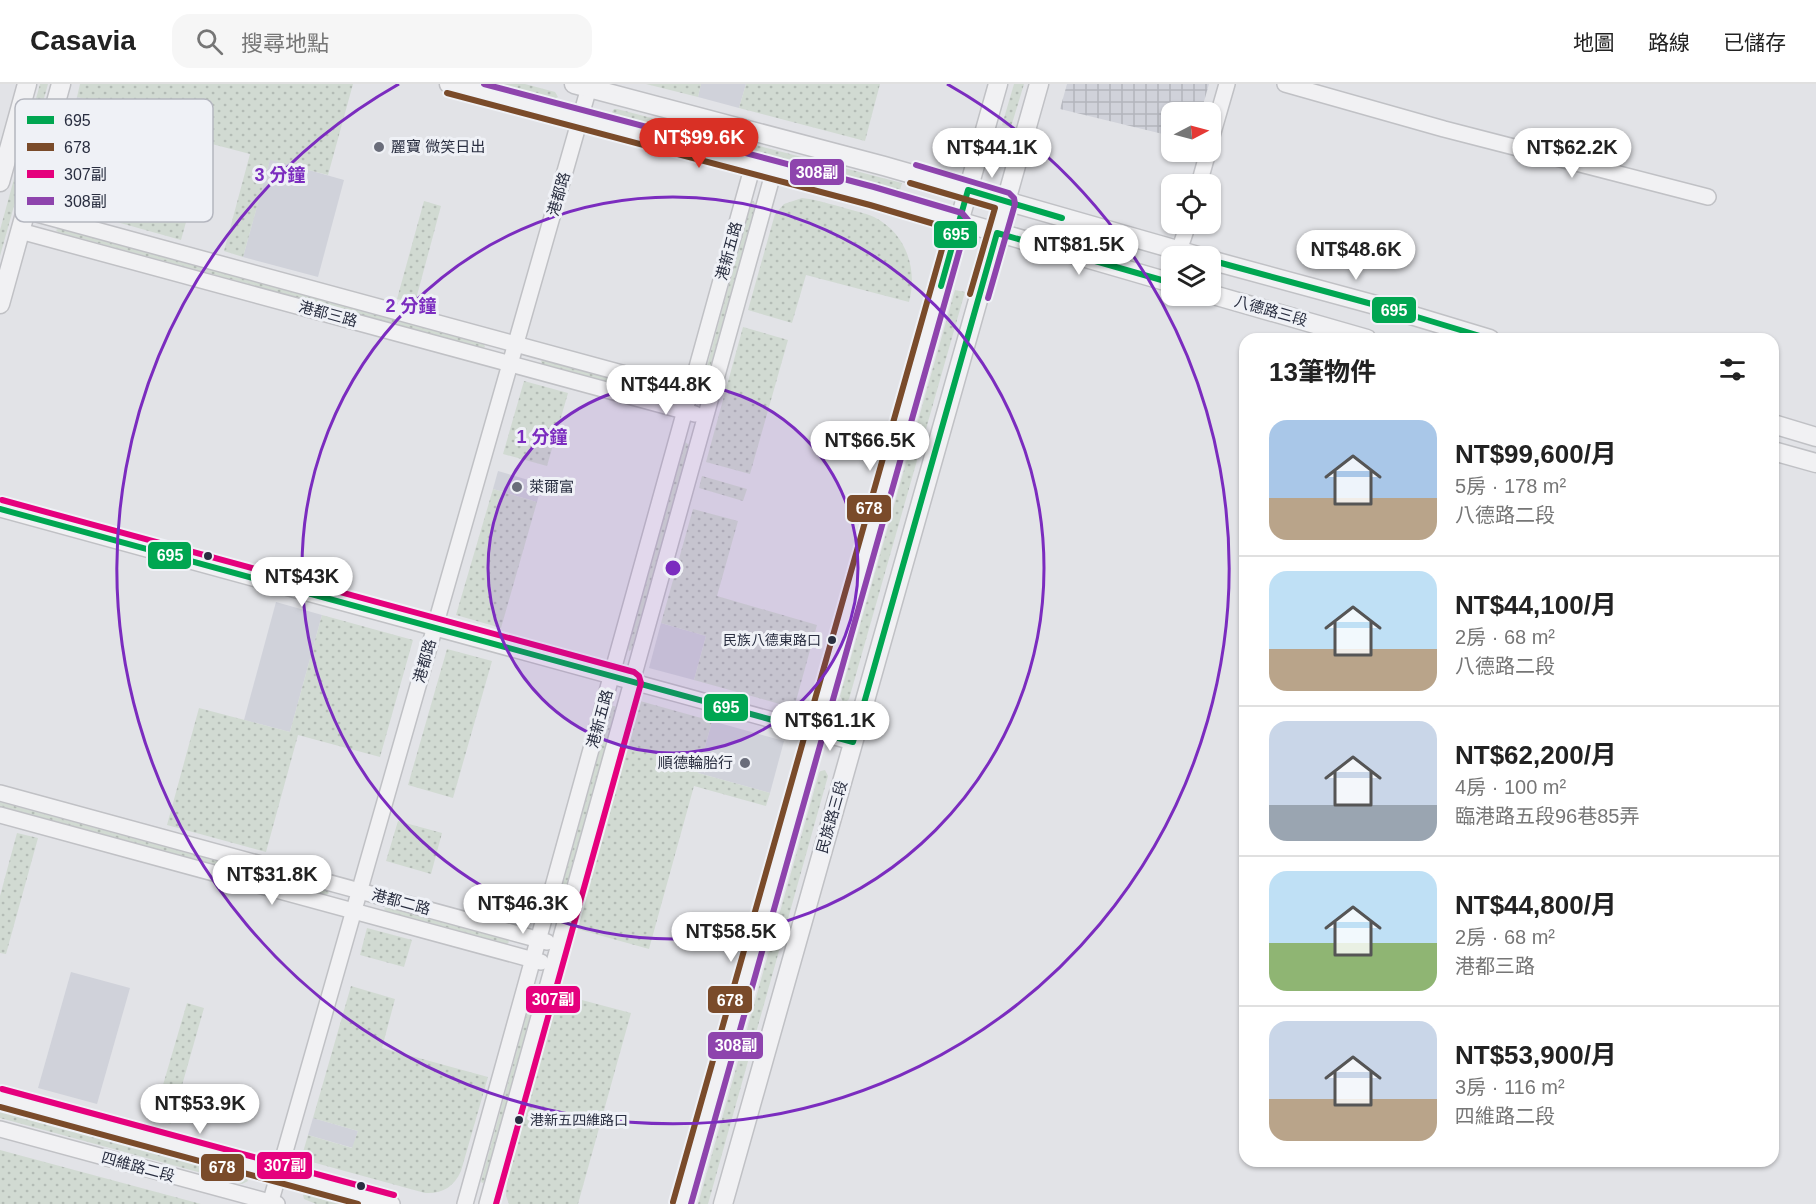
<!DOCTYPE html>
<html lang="zh-TW">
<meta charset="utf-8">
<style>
:root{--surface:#fff;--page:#f6f6f6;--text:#222;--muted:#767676;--line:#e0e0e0;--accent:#d93025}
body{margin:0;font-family:Arial,"Noto Sans TC",sans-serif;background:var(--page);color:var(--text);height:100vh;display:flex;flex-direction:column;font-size:22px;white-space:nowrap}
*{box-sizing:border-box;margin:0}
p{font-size:20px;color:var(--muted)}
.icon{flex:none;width:33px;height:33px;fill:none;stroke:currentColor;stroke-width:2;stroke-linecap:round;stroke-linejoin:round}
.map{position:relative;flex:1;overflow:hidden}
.drawer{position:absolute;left:1239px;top:249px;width:540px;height:834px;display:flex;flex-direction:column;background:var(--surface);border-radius:18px;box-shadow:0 2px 4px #0004}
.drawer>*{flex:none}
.needle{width:39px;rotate:84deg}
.fabs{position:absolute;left:1161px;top:18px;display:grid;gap:12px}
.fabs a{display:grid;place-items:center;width:60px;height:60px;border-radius:12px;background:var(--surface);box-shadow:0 2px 4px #0004;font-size:30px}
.price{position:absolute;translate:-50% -51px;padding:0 14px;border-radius:21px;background:#fff;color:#222;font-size:20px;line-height:39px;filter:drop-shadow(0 2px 3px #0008)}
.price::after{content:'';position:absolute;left:50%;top:36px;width:18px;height:14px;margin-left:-9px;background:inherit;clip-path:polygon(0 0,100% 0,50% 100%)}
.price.current{background:var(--accent);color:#fff}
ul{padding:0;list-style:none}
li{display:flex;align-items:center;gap:18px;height:150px;padding:0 30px}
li+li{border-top:2px solid var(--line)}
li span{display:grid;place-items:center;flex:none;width:168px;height:120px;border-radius:18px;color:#555}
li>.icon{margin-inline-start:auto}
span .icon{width:72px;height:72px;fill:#fffc;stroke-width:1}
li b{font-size:26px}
h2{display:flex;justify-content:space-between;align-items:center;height:72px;padding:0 30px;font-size:26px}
header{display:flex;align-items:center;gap:36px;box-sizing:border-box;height:84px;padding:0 30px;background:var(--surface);border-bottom:2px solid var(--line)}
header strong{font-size:28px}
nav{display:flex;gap:33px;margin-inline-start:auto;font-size:21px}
.search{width:420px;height:54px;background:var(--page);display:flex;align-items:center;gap:15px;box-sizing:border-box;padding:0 21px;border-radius:18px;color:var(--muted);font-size:22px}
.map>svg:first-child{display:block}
.built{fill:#d0d2da}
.industrial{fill:url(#industrial-grid)}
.grass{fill:url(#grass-dots)}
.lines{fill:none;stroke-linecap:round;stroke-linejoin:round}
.minor-casing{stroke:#c0c1c5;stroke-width:18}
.tertiary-casing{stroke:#c0c1c5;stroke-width:21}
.minor{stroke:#f1f1f3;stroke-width:15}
.tertiary{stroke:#f1f1f3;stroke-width:18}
.bus-1-casing{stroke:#eff1f6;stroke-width:10}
.bus-2-casing{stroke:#eff1f6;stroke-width:10}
.bus-3-casing{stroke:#eff1f6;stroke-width:10}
.bus-4-casing{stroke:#eff1f6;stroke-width:10}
.bus-1{stroke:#00a651;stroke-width:6}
.bus-2{stroke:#7a4b2a;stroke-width:6}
.bus-3{stroke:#e5007d;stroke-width:6}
.bus-4{stroke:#8e44ad;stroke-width:6}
.ring{fill:none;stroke:#7b2cbf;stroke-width:3}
.poi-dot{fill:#6a6d7a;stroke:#eff1f6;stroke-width:2}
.bus-dot{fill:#292e40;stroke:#eff1f6;stroke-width:2}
.labels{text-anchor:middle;stroke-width:6;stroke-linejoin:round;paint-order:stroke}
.bus-label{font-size:14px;fill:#292e40;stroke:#eff1f6;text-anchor:end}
.poi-label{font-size:15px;fill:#292e40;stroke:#eff1f6;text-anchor:start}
.street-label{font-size:15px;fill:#292e40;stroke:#eff1f6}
.key{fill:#eff1f6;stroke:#b4b6bf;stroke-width:1.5}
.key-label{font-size:16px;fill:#292e40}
.centre{fill:#7b2cbf;stroke:#eff1f6;stroke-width:3}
.ring-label{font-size:18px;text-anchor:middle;font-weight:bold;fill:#7b2cbf;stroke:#eff1f6;stroke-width:6;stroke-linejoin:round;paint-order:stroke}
.line-badge{stroke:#eff1f6;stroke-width:2}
.badge-label{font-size:16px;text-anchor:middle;font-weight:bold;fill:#fff}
</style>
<header>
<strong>Casavia</strong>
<div class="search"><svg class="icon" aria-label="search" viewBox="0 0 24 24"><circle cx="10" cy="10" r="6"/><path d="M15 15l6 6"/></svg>搜尋地點</div>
<nav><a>地圖</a><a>路線</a><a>已儲存</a></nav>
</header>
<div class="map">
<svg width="1816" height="1120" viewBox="0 0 1816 1120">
<defs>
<pattern id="industrial-grid" width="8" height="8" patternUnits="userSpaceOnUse" patternTransform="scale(1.5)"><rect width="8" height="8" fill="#d0d2da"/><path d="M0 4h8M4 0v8" fill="none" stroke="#b3b5bc"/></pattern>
<pattern id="grass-dots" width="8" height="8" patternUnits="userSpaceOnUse" patternTransform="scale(1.5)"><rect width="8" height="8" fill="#d1dad2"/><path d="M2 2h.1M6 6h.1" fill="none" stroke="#b3bbb5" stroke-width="1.8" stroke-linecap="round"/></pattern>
</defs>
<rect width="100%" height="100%" fill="#e2e3e7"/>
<g class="built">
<path d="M701,0H746L739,24L698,13Z"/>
<path d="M77,13L211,50L188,131L55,95Z"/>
<path d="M270,75L344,96L318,193L243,173Z"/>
<path d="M498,387L542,400L537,418L493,405Z"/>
<path d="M276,518L322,531L290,648L244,636Z"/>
<path d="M661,539L706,552L694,596L649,584Z"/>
<path d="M712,637L784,657L770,709L698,689Z"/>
<path d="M71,888L130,904L97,1020L38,1004Z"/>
<path d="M313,1034L358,1047L353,1064L308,1051Z"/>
</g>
<path class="industrial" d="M1067,0H1209L1201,28H1172L1171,52L1060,25Z"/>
<g class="grass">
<path d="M40,0H48L0,172V146Z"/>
<path d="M80,0H353L328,91L270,76L243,173L224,167L250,70L208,59L210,50L77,13Z"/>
<path d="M497,0H525L555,8L558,13L554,15Z"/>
<path d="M646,0H701L698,13Z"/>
<path d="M746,0H880L865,57L739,24Z"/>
<path d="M1014,0H1024L1011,43L1002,41Z"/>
<path d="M614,25H617L902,99L900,106L615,31L612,28Z"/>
<path d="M54,95L188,131L181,156L74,126C61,119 55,109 54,95Z"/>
<path d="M802,114C814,115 826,119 838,122C850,126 863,128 874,133C906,149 918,185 909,218L806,191L792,239L748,226L775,130L784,120Z"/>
<path d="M424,117L441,122L415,219L397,215Z"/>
<path d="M753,117L756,120L711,281L707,282L751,119Z"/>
<path d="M59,144L484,260L485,263L483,264L58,148L56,146Z"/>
<path d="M955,206L965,208L849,615L846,618H843L840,612Z"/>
<path d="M743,243L788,256L750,390L706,378Z"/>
<path d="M543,276L658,307L659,311L657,312L542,280L541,277Z"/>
<path d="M524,297L568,309L547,382L503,370Z"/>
<path d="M685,358L689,361L633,565L629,567L628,564Z"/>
<path d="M702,392L747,405L743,417L699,404Z"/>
<path d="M493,405L537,418L501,544L456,531Z"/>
<path d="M693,425L738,437L717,512L817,541L794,624L694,596L706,552L661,539Z"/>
<path d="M322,531L413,556L380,673L298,651L266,768L167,741L199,624L290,648Z"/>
<path d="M447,565L492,577L453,714L408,701Z"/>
<path d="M640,617L712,637L698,689L770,709L766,722L694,702L649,865L577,845Z"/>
<path d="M612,622H615L616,625L560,829L556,830L555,828Z"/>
<path d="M825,686L828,692L708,1120H698L819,689L821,687Z"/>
<path d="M0,718L328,807L329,809L326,811L0,722Z"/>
<path d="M398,737L442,749L431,790L386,777Z"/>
<path d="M17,749L38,754L6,870L0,869V812Z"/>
<path d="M386,823L508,856L509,858L507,860L386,827L384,825Z"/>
<path d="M367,844L412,856L404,883L360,871Z"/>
<path d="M351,902L395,915L382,964L488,993L461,1087C454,1103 442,1110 425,1109L301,1075L308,1051L352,1064L358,1047L313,1034Z"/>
<path d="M535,906L537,909L485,1098L482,1099L481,1097L533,908Z"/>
<path d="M559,910L631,929L578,1120H509L506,1112L507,1098Z"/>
<path d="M187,919L204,924L171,1040L153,1035Z"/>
<path d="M0,1025L245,1091L248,1097L242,1100L0,1034Z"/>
<path d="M0,1066L201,1120H0Z"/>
<path d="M308,1108L352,1120H316L304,1115L303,1111Z"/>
</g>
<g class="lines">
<defs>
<g id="minor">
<path d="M1285,0L1444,45L1708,113"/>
<path d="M1210,59L1227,0"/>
<path d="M1199,100L1208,68"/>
<path d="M26,127L699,310"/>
<path d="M20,147L695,330"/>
<path d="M1179,167L1188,140"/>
<path d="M0,425L853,658"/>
<path d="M0,709L547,858"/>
<path d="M0,731L541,878"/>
<path d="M0,1014L392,1120"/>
<path d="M0,1045L277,1120"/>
<path d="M270,1120L590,0"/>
<path d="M465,1120L753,81"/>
<path d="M487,1120L774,86"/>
</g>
<g id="tertiary">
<path d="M449,0L872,112L1172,199"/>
<path d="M574,0L884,82L1198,172"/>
<path d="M0,98L27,0"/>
<path d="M1210,176L1394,226L1490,255"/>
<path d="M1210,210L1367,255"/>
<path d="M0,220L61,0"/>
<path d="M1773,340L1816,353"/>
<path d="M1773,367L1816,379"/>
<path d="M682,1120L998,0"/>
<path d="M723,1120L1039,0"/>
</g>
</defs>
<use href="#minor" class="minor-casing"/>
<use href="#tertiary" class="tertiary-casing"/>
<use href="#minor" class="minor"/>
<use href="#tertiary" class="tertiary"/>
<defs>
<g id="bus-1">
<path d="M1210,176L1394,226L1490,255"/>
<path d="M941,202L968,106L1062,134"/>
<path d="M0,425L853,658L997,149L1172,199"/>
</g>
<g id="bus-2">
<path d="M447,9L870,121L948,144L673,1118"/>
<path d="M910,99L995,124L970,210"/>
<path d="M0,1023L358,1120"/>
</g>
<g id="bus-3">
<path d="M2,416L634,588L639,592L641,599L496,1120"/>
<path d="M2,1005L394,1111"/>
</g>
<g id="bus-4">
<path d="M484,0L874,103L962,129L968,136L691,1120"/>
<path d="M916,81L1009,109L1014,114L1015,120L988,214"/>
</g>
</defs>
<use href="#bus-1" class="bus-1-casing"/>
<use href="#bus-2" class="bus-2-casing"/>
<use href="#bus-3" class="bus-3-casing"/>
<use href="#bus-4" class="bus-4-casing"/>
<use href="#bus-1" class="bus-1"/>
<use href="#bus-2" class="bus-2"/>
<use href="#bus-3" class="bus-3"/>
<use href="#bus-4" class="bus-4"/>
</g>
<circle cx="673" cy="484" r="185" fill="#7b2cbf" fill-opacity=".12"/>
<g class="ring">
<circle cx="673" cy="484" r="185"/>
<circle cx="673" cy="484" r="371"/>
<path d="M947 0A556 556 0 1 1 399 0"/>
</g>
<g class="poi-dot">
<circle cx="379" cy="63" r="6"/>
<circle cx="517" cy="403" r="6"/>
<circle cx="745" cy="679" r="6"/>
</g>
<g class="bus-dot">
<circle cx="208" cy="472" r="5"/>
<circle cx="832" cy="556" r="5"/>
<circle cx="519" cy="1036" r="5"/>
<circle cx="361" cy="1102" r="5"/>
</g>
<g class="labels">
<g class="bus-label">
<text x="821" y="561">民族八德東路口</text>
<text x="530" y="1041" text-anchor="start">港新五四維路口</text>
</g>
<g class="poi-label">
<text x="391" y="68">麗寶 微笑日出</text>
<text x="529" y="408">萊爾富</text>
<text x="733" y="684" text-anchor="end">順德輪胎行</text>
</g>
<g class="street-label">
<text transform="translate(559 110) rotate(-74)" y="5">港都路</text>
<text transform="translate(729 167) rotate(-75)" y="5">港新五路</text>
<text transform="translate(1271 227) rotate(16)" y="5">八德路三段</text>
<text transform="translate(328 230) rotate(15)" y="5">港都三路</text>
<text transform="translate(425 577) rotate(-74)" y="5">港都路</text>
<text transform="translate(600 635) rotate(-75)" y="5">港新五路</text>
<text transform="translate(832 733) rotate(-74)" y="5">民族路三段</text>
<text transform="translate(401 818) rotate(15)" y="5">港都二路</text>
<text transform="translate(138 1083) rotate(15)" y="5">四維路二段</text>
</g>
</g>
<rect x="15" y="15" width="198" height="123" rx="9" class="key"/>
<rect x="27" y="32" width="27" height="8" fill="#00a651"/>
<rect x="27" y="59" width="27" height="8" fill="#7a4b2a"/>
<rect x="27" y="86" width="27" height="8" fill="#e5007d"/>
<rect x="27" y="113" width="27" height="8" fill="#8e44ad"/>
<g class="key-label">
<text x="64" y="42">695</text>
<text x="64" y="69">678</text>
<text x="64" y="96">307副</text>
<text x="64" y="123">308副</text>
</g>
<circle cx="673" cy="484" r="9" class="centre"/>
<g class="ring-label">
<text x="280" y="97">3 分鐘</text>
<text x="411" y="228">2 分鐘</text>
<text x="542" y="359">1 分鐘</text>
</g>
<g class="line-badge">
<rect x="789" y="74" width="56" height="28" rx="6" fill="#8e44ad"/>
<rect x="933" y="136" width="45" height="29" rx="6" fill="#00a651"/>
<rect x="1371" y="212" width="46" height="28" rx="6" fill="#00a651"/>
<rect x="846" y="410" width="46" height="29" rx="6" fill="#7a4b2a"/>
<rect x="147" y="457" width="45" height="29" rx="6" fill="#00a651"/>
<rect x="703" y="609" width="46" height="29" rx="6" fill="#00a651"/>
<rect x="525" y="901" width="56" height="29" rx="6" fill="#e5007d"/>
<rect x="707" y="901" width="46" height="29" rx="6" fill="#7a4b2a"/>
<rect x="707" y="947" width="57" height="29" rx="6" fill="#8e44ad"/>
<rect x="256" y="1067" width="57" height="29" rx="6" fill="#e5007d"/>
<rect x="200" y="1069" width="45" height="29" rx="6" fill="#7a4b2a"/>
</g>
<g class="badge-label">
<text x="817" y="94">308副</text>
<text x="956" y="156">695</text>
<text x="1394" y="232">695</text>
<text x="869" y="430">678</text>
<text x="170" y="477">695</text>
<text x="726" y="629">695</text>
<text x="553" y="921">307副</text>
<text x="730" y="922">678</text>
<text x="736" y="967">308副</text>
<text x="285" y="1087">307副</text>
<text x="222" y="1089">678</text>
</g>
</svg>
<div class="fabs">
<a><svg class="needle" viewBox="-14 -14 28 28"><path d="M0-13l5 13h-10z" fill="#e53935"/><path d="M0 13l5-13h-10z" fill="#767676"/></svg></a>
<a><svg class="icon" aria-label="locate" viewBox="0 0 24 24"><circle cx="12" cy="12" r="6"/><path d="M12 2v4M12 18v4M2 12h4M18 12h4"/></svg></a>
<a><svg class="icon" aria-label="layers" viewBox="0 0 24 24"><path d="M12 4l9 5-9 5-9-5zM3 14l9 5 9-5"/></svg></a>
</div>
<b class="price current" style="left:699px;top:85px">NT$99.6K</b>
<b class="price" style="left:992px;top:95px">NT$44.1K</b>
<b class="price" style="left:1572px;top:95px">NT$62.2K</b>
<b class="price" style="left:1079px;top:192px">NT$81.5K</b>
<b class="price" style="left:1356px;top:197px">NT$48.6K</b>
<b class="price" style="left:666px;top:332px">NT$44.8K</b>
<b class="price" style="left:870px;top:388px">NT$66.5K</b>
<b class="price" style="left:302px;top:524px">NT$43K</b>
<b class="price" style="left:830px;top:668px">NT$61.1K</b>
<b class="price" style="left:272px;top:822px">NT$31.8K</b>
<b class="price" style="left:523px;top:851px">NT$46.3K</b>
<b class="price" style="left:731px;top:879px">NT$58.5K</b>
<b class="price" style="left:200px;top:1051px">NT$53.9K</b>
<section class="drawer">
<h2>13筆物件<svg class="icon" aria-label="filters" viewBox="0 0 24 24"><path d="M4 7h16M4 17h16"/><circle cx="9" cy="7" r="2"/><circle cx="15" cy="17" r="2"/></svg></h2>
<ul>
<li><span style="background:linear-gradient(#a9c7e8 65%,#b9a48a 0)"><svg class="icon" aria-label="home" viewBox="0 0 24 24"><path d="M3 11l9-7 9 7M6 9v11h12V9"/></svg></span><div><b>NT$99,600/月</b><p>5房 · 178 m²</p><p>八德路二段</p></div></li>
<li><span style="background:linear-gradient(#bfe0f5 65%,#b9a48a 0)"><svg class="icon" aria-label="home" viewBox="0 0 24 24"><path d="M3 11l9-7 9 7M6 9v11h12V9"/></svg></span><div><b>NT$44,100/月</b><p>2房 · 68 m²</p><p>八德路二段</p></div></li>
<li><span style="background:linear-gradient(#c9d6e8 70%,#9aa5b1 0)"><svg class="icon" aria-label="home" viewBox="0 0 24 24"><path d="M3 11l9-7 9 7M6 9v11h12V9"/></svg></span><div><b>NT$62,200/月</b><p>4房 · 100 m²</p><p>臨港路五段96巷85弄</p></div></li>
<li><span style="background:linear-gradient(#bfe0f5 60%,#8fb573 0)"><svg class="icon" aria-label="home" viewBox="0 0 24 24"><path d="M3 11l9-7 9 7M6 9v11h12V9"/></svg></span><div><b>NT$44,800/月</b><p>2房 · 68 m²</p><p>港都三路</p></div></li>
<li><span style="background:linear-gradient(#c9d6e8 65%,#b9a48a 0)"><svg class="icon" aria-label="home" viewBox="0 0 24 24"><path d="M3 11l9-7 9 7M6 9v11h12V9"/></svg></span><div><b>NT$53,900/月</b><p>3房 · 116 m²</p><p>四維路二段</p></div></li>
</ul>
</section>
</div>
